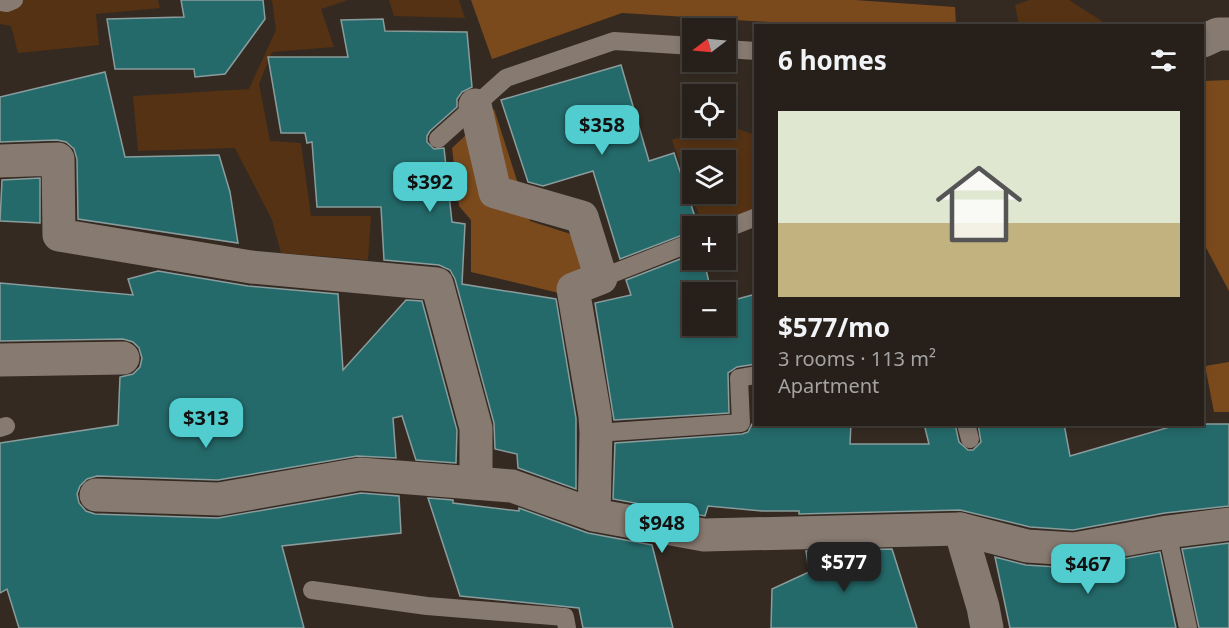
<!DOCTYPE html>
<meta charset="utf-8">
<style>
:root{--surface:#27201a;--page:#332d27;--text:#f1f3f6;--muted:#a4a3a2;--line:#433e39;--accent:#52cdcf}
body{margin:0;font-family:"Noto Sans",sans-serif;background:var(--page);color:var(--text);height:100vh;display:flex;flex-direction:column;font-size:22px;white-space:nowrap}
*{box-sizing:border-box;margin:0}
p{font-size:20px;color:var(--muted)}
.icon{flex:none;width:33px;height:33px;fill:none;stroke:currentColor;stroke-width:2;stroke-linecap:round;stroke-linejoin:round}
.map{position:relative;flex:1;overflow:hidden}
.drawer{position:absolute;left:754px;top:24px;width:450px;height:402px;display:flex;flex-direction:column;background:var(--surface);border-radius:0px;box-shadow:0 3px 9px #0003,0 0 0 2px var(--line)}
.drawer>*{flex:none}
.needle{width:39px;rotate:254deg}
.fabs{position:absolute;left:682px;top:18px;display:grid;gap:12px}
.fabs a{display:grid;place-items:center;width:54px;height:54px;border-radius:0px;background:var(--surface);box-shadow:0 3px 9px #0003,0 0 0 2px var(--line);font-size:30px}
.price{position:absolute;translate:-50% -51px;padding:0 14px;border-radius:12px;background:var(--accent);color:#111;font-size:20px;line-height:39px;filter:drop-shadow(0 2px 3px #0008)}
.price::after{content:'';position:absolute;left:50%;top:36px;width:18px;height:14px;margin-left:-9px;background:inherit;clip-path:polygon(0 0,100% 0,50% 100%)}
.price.current{background:#222;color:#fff}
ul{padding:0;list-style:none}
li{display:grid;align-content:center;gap:12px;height:318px;padding:0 24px}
li span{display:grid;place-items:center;height:186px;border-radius:0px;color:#555}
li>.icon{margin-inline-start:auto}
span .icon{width:108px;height:108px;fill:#fffc;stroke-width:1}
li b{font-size:26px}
h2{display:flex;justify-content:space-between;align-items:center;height:72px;padding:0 24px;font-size:26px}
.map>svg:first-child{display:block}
.green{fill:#543213;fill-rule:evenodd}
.forest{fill:#7b4a1c}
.building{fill:#256a6b;stroke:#8a9c9c;stroke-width:1.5}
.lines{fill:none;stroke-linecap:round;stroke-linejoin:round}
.lane{stroke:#877a71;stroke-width:18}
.street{stroke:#877a71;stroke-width:33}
</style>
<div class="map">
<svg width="1229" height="628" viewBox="0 0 1229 628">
<rect width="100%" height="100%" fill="#342a22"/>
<g class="green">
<path d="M0,0H158L160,8L96,14L99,45L18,53L11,26L0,24Z"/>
<path d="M272,0H348L321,9L334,47L272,52L259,84L270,141L301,143L311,216H371L368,260L281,253L272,220L235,148L138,151L133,96L249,89L276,30Z"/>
<path d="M389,0H459L465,18L394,16Z"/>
<path d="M1029,0H1069L1108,25H1019L1015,5Z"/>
<path d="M726,125L756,135V210L703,226L672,140L709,128H726ZM693,160H726V194H693Z"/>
</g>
<g class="forest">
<path d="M471,0H855L955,7L956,25H817L622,13L492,59Z"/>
<path d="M1229,80V291L1203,242V81Z"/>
<path d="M494,109L530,221L580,237L590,271L563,294L471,272V220L459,206L452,148Z"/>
<path d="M1229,362V412H1214L1205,366Z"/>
</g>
<g class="building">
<path d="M181,0H263L265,19L225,74L195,77L194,69H115L107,19L184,17Z"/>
<path d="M383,19L385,31L467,32L472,87L462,92L457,99V107L430,131L427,136V142L434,149L444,148L452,222L465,224L462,284L556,299L576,418V489L518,468L517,454L495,449L494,423L455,279L450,270L439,265L384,260L381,207H317L312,142L307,143L305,133H281L268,57H348L341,20Z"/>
<path d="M621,65L649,161L674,153L698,226H693V231L620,259L593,171L543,186L528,182L501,100Z"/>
<path d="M105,72L125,157L219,155L230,192L238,243L78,219L77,159L74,149L66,142L57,140L0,142V97Z"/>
<path d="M40,178V223L0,221L2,180Z"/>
<path d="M693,254V260H704L711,292H693V326H726V302L756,294V364L737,367L728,373L729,413L614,420L595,303L631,295L626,280Z"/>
<path d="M158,271L248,286L338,294L343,370L406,300L422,301L457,430L456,463L416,460L402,416L393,418L396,458L357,456L218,480L97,476L87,479L80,486L77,494L79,503L86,511L95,514L218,518L361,493L399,496L401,533L282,546L304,628H19L7,589L0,593V443L118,425L120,377L133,374L140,367L142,358L139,348L133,342L123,339L0,341V283L133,295L128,279Z"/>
<path d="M752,424H851L850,444H929L924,424H955L959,442L968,450H973L981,442L978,424H1064L1070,456L1180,424H1229V506L1165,513L1073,530L1030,527L960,510L799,514V511H762L708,506L705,516L613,499L615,443L742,434L748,432Z"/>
<path d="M428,498L453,500V503L519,511V508L588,533L652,545L673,628H583L579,608L460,596Z"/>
<path d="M1229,543V628H1199L1182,549Z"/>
<path d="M892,549L917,628H771L772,589L809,572L806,551Z"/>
<path d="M1160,552L1176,628H1010L995,557L1026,565L1073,568Z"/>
</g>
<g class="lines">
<g class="lane">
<path d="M0,2L7,3L14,0"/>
<path d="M726,49L756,51"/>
<path d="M438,139L506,78L614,41L693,46"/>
<path d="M726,229L756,217"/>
<path d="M601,278L693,242"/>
<path d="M966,424L970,439"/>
<path d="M0,428L6,426"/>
<path d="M596,433L741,423L739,378L756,375"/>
<path d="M1167,532L1188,628"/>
<path d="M312,590L427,606L565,617L567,628"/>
</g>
<g class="street">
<path d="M1203,41L1218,34H1229"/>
<path d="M475,105L495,192L582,217L601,278L573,289L595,416L596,433L594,515"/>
<path d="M0,161L58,159L59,235L251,267L437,284L476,428V483"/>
<path d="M0,360L123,358"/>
<path d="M96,495L219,499L360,474L512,486L594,515L704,535L960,529L1027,546L1074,549L1167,532L1229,524"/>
<path d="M960,529L983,607L987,628"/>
</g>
</g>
</svg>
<div class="fabs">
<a><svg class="needle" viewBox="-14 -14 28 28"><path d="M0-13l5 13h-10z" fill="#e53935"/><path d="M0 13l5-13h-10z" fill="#a4a3a2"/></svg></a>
<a><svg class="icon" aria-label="locate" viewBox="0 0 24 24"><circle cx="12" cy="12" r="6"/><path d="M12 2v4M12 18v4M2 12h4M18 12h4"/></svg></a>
<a><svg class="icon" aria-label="layers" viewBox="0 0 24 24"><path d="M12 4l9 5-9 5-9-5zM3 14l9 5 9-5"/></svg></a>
<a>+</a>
<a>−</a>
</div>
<b class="price" style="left:602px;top:156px">$358</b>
<b class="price" style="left:430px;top:213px">$392</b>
<b class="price" style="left:206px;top:449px">$313</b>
<b class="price" style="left:662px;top:554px">$948</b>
<b class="price current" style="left:844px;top:593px">$577</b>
<b class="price" style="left:1088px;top:595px">$467</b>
<section class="drawer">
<h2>6 homes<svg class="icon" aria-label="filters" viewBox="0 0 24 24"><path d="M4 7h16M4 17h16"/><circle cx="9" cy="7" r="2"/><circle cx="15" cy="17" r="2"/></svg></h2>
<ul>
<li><span style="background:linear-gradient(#dfe7d0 60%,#c2b280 0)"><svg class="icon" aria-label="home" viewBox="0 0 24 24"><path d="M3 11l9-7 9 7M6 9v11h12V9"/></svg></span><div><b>$577/mo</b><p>3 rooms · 113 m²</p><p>Apartment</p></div></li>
</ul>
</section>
</div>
